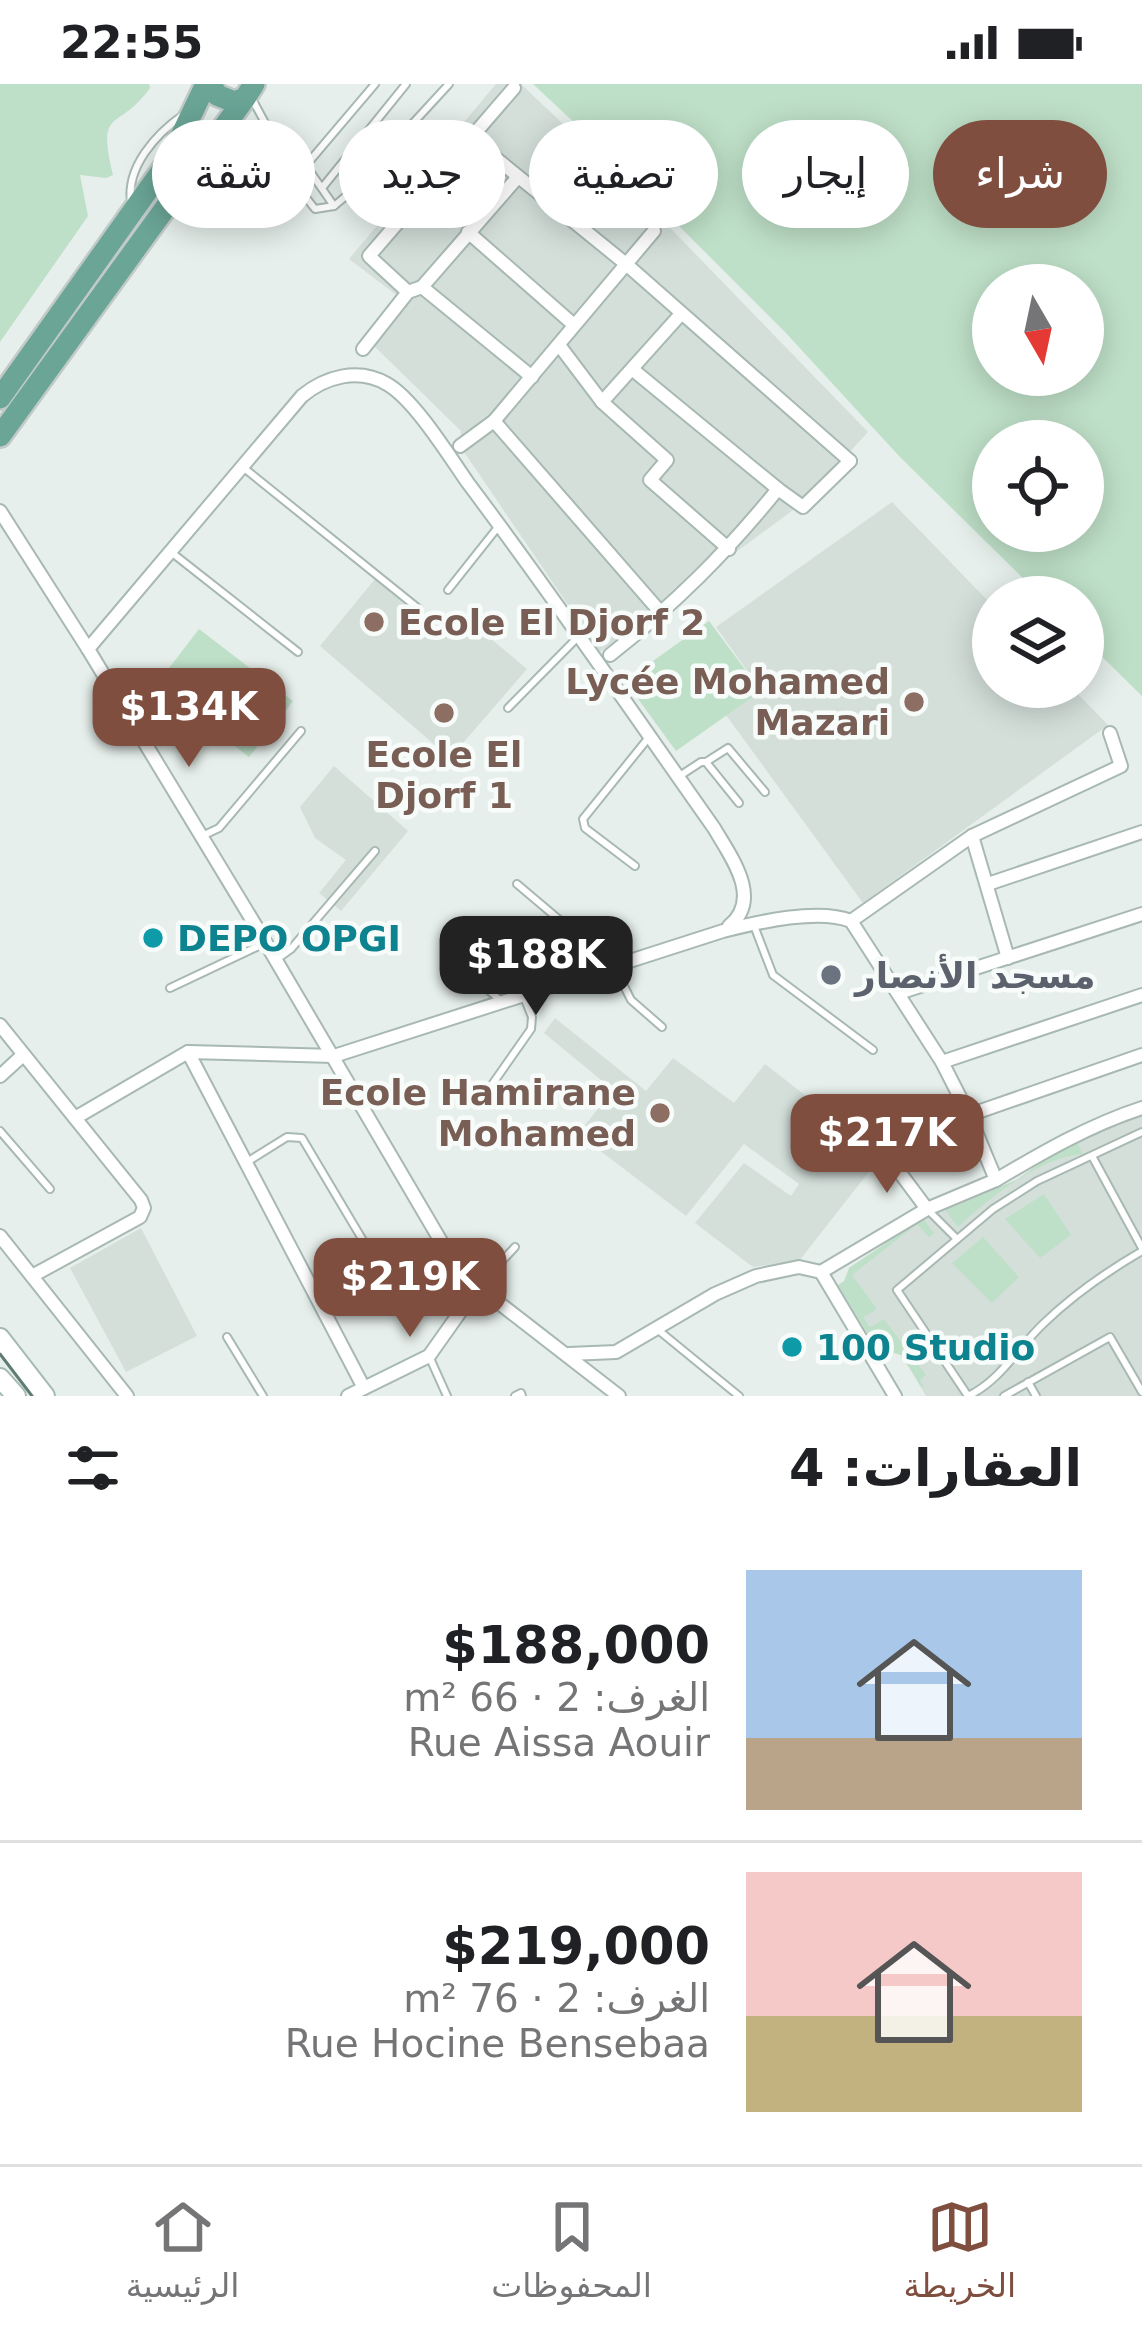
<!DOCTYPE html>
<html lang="ar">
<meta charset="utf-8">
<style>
:root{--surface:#fff;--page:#f6f6f6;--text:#202124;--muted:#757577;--line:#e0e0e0;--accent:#7f4e3f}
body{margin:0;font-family:"DejaVu Sans","Noto Sans Arabic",sans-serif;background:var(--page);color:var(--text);direction:rtl;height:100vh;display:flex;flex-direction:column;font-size:45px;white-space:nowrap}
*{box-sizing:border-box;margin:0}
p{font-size:39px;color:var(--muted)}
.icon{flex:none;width:66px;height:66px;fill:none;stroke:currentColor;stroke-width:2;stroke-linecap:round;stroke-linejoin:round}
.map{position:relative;height:1312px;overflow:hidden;direction:ltr}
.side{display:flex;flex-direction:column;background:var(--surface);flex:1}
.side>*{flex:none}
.banner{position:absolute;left:36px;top:36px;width:1071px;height:108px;direction:rtl;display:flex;gap:24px}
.needle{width:78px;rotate:171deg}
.fabs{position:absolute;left:972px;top:180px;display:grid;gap:24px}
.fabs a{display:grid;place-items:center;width:132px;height:132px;border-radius:50%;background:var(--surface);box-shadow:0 6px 30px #0003;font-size:60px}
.price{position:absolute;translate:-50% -102px;padding:0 27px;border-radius:24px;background:var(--accent);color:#fff;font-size:39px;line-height:78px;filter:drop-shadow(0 3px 6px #0008)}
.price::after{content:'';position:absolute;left:50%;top:72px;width:36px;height:27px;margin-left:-18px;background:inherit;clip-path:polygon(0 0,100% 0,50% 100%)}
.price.selected{background:#222;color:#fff}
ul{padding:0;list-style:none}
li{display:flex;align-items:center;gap:36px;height:300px;padding:0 60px}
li+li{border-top:3px solid var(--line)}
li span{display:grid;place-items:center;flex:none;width:336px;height:240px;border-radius:0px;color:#555}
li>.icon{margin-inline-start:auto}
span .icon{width:144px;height:144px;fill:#fffc;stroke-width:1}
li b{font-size:51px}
h2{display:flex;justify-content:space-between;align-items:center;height:144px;padding:0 60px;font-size:51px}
.tag{padding:0 42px;border-radius:54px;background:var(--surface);box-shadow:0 6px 30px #0003;font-size:42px;line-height:108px}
.tag.selected{background:var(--accent);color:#fff}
.status{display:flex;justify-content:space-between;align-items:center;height:84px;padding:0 60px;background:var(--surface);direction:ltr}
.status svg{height:33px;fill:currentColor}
.tabs{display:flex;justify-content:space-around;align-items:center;height:168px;border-top:3px solid var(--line);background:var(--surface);font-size:33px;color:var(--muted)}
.tabs a{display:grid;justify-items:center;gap:6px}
.tabs .selected{color:var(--accent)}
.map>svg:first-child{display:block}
.built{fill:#d4dfda}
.green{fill:#bfe0c8;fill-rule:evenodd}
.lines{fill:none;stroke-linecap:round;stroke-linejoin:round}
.lane-casing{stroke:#a8b8b2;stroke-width:10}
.street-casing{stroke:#a8b8b2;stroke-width:16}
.secondary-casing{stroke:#a4bbb3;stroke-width:22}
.primary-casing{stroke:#c2cac8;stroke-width:26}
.lane{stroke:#fff;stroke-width:6}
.street{stroke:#fff;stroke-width:12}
.secondary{stroke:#fff;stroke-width:18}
.primary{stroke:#6aa596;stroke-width:21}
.tram{stroke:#5f7d75;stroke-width:3}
.education-dot{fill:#8d6e63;stroke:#f7fbf9;stroke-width:4.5}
.culture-dot{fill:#0f9aa8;stroke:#f7fbf9;stroke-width:4.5}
.worship-dot{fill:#6b7280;stroke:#f7fbf9;stroke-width:4.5}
.labels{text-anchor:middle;stroke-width:9;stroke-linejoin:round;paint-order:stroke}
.education-label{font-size:36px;font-weight:bold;fill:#785e54;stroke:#f7fbf9;text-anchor:end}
.culture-label{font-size:36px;font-weight:bold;fill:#0d838f;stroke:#f7fbf9;text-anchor:start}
.worship-label{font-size:36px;font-weight:bold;fill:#5b616d;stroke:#f7fbf9;text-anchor:start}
</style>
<div class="status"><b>22:55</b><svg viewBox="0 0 49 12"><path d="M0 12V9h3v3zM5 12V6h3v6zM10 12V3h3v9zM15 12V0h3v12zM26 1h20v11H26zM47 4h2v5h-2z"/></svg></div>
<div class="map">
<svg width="1142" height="1312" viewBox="0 0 1142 1312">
<rect width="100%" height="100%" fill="#e6efeb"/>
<g class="built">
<path d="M496,0H521L646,119L868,348L804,418L600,568L460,362L461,347L367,255L399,213L349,175Z"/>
<path d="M892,418L993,522V603H1071L1108,641L863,819L726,631L760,605L716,543Z"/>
<path d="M375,495L437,548L457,526L527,585L450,674L320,562Z"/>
<path d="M334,682L408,747L341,827L319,809L346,776L315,754L300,723Z"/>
<path d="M555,934L646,1007L673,974L734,1019L765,980L882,1071L799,1177L753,1183L695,1139L744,1079L791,1112L799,1100L744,1060L686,1132L578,1050L604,1017H612V1005L544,949Z"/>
<path d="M1142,1028V1312H926L902,1271L884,1266L845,1201L849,1184L913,1140L1016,1096L1075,1055Z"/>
<path d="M141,1144L197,1252L126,1288L70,1184Z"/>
</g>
<g class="green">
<path d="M0,0H149L150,4C118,49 96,21 113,91L106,94L80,91L88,132L0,258Z"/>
<path d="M533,0H1142V612L1083,554V513H1042L899,372L785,248L595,58ZM993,201H1083V291H993ZM993,357H1083V447H993Z"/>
<path d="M709,537L761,607L676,667L625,597Z"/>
<path d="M199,545L293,617L249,673L156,601Z"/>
<path d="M1075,1055L1083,1070C1040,1073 989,1114 958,1143L945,1126L1016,1096Z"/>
<path d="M1044,1110L1071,1151L1040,1174L1005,1135Z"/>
<path d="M923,1135L934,1149L929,1153L917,1140L852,1191L877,1225L864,1233L870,1243L884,1235L926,1291L920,1296L924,1303L922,1304L901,1271L884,1266L879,1269L838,1201L844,1197L849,1184Z"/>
<path d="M983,1153L1019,1193L992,1219L952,1179Z"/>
</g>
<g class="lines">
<defs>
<g id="lane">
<path d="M251,13L304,111L315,125L334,122L346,112L449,0"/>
<path d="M322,104L406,0"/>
<path d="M131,118C126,83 156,50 183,31"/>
<path d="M334,122L307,83L308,79L375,0"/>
<path d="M244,384L419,525"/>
<path d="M171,468L298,568"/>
<path d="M448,506L498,443"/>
<path d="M508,624L577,554"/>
<path d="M706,678L728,664L765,708"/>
<path d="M678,693L701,678H706L739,719"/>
<path d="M202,752L219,744L301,647"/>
<path d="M635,782L585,744L583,735L650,652"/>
<path d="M517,800L614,882L631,916L662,943"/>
<path d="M753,839L773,891L873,966"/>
<path d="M448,872L500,916"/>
<path d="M277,875L291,865L375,767"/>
<path d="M170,904L265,859"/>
<path d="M491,1002L531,945L532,933L524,913"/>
<path d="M0,1047L50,1105"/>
<path d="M1092,1072L1142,1164"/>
<path d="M247,1078L287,1053L302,1054L371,1170L369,1182L364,1187L318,1213"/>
<path d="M930,1128L957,1155"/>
<path d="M477,1204L515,1163"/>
<path d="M657,1245L739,1312"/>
<path d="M227,1253L263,1312"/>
<path d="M429,1272L447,1312"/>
<path d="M1028,1298L1036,1312"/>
<path d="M515,1312L521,1309L522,1312"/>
<path d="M968,1312L897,1206L993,1125L1037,1097L1142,1048"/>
<path d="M968,1312C1000,1297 1018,1264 1043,1240C1073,1211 1106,1188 1142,1167"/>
<path d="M1004,1312L1110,1253L1142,1308"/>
</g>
<g id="street">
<path d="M472,55L626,180L850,377L847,378"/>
<path d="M468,148L574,241"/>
<path d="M422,203L532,293"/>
<path d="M408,208L422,203L517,94"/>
<path d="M680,231L602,318L667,376L650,396L729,465"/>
<path d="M559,261L602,318"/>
<path d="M363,265L408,208L369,172L514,4"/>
<path d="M632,285L778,405"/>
<path d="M494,337L662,530"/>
<path d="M460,362L494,337L654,147"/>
<path d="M0,427L88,565L257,844L459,1188L619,1312"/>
<path d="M88,565L302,312C325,293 358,283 387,300C414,315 449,372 468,399C553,512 633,629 714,744C731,773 763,815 729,842"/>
<path d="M610,571C676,519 725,470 778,405L803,423L850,377"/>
<path d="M972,752L1008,874"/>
<path d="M988,800L1142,748"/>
<path d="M851,837L972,752L1121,682L1110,649"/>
<path d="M899,909L1142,830"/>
<path d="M0,941L141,1116L144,1124L140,1133L32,1192"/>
<path d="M188,968L364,1304"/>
<path d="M942,978L1142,911"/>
<path d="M0,992L23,971"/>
<path d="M969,1031L1142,971"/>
<path d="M75,1034L188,968L334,972L723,847C758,838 818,824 851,837L942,978L969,1031L996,1096L927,1125L821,1188"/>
<path d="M886,1070L927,1125"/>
<path d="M996,1096C1043,1068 1090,1041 1142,1024"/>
<path d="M0,1152L127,1312"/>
<path d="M821,1188L895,1312"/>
<path d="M569,1270L616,1268L715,1210L756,1192L799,1183L821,1188"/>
<path d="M348,1312L429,1272L477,1204"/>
</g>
<g id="secondary">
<path d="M0,1254L45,1312"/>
<path d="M0,1294L16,1312"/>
</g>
<g id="primary">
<path d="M211,0L217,11L234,18L245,14L254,0"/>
<path d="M0,314L170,75L206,0"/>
<path d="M0,352L245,14"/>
</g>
</defs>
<use href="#lane" class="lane-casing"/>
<use href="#street" class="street-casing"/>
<use href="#secondary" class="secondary-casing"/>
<use href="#primary" class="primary-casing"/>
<use href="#lane" class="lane"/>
<use href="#street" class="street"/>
<use href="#secondary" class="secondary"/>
<use href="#primary" class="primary"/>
<path class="tram" d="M0,1270L32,1312"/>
</g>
<g class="education-dot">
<circle cx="374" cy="538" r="12"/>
<circle cx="914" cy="618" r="12"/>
<circle cx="444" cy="629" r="12"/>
<circle cx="660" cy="1029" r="12"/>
</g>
<g class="culture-dot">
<circle cx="153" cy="854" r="12"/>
<circle cx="792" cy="1263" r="12"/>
</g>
<circle class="worship-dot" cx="831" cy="891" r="12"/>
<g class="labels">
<g class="education-label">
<text x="398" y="551" text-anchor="start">Ecole El Djorf 2</text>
<text x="890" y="610">Lycée Mohamed<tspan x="890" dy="41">Mazari</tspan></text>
<text x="444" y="683" text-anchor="middle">Ecole El<tspan x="444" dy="41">Djorf 1</tspan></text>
<text x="636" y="1021">Ecole Hamirane<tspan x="636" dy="41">Mohamed</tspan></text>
</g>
<g class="culture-label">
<text x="177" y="867">DEPO OPGI</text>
<text x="816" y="1276">100 Studio</text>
</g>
<g class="worship-label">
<text x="855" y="904">مسجد الأنصار</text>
</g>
</g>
</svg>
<div class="fabs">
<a><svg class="needle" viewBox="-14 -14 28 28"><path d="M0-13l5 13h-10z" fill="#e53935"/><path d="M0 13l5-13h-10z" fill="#757577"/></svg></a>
<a><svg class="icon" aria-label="locate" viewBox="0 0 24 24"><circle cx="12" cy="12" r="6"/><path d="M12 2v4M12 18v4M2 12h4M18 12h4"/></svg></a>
<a><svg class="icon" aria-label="layers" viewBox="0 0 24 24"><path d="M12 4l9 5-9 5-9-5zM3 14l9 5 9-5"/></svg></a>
</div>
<b class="price" style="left:189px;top:686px">$134K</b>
<b class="price selected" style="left:536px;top:934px">$188K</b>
<b class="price" style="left:887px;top:1112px">$217K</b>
<b class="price" style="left:410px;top:1256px">$219K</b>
<div class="banner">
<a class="tag selected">شراء</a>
<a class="tag">إيجار</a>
<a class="tag">تصفية</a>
<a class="tag">جديد</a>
<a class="tag">شقة</a>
</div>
</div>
<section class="side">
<h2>العقارات: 4<svg class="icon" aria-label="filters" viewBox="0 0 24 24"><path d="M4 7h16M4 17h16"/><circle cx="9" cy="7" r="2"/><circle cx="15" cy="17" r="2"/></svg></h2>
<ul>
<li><span style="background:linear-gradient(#a9c7e8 70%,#b9a48a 0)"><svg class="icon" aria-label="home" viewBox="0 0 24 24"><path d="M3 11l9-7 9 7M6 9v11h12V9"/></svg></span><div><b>$188,000</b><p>الغرف: 2 · 66 m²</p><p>Rue Aissa Aouir</p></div></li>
<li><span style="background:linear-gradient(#f6c9c9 60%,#c2b280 0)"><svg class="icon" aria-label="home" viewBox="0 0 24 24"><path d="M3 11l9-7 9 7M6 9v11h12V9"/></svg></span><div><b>$219,000</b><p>الغرف: 2 · 76 m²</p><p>Rue Hocine Bensebaa</p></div></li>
</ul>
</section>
<nav class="tabs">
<a class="selected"><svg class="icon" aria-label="map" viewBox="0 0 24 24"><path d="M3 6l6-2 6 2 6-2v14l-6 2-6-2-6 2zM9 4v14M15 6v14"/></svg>الخريطة</a>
<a><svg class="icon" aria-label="saved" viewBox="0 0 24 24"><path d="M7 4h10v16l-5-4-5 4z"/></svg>المحفوظات</a>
<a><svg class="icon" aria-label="home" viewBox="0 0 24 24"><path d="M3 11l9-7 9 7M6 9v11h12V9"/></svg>الرئيسية</a>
</nav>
